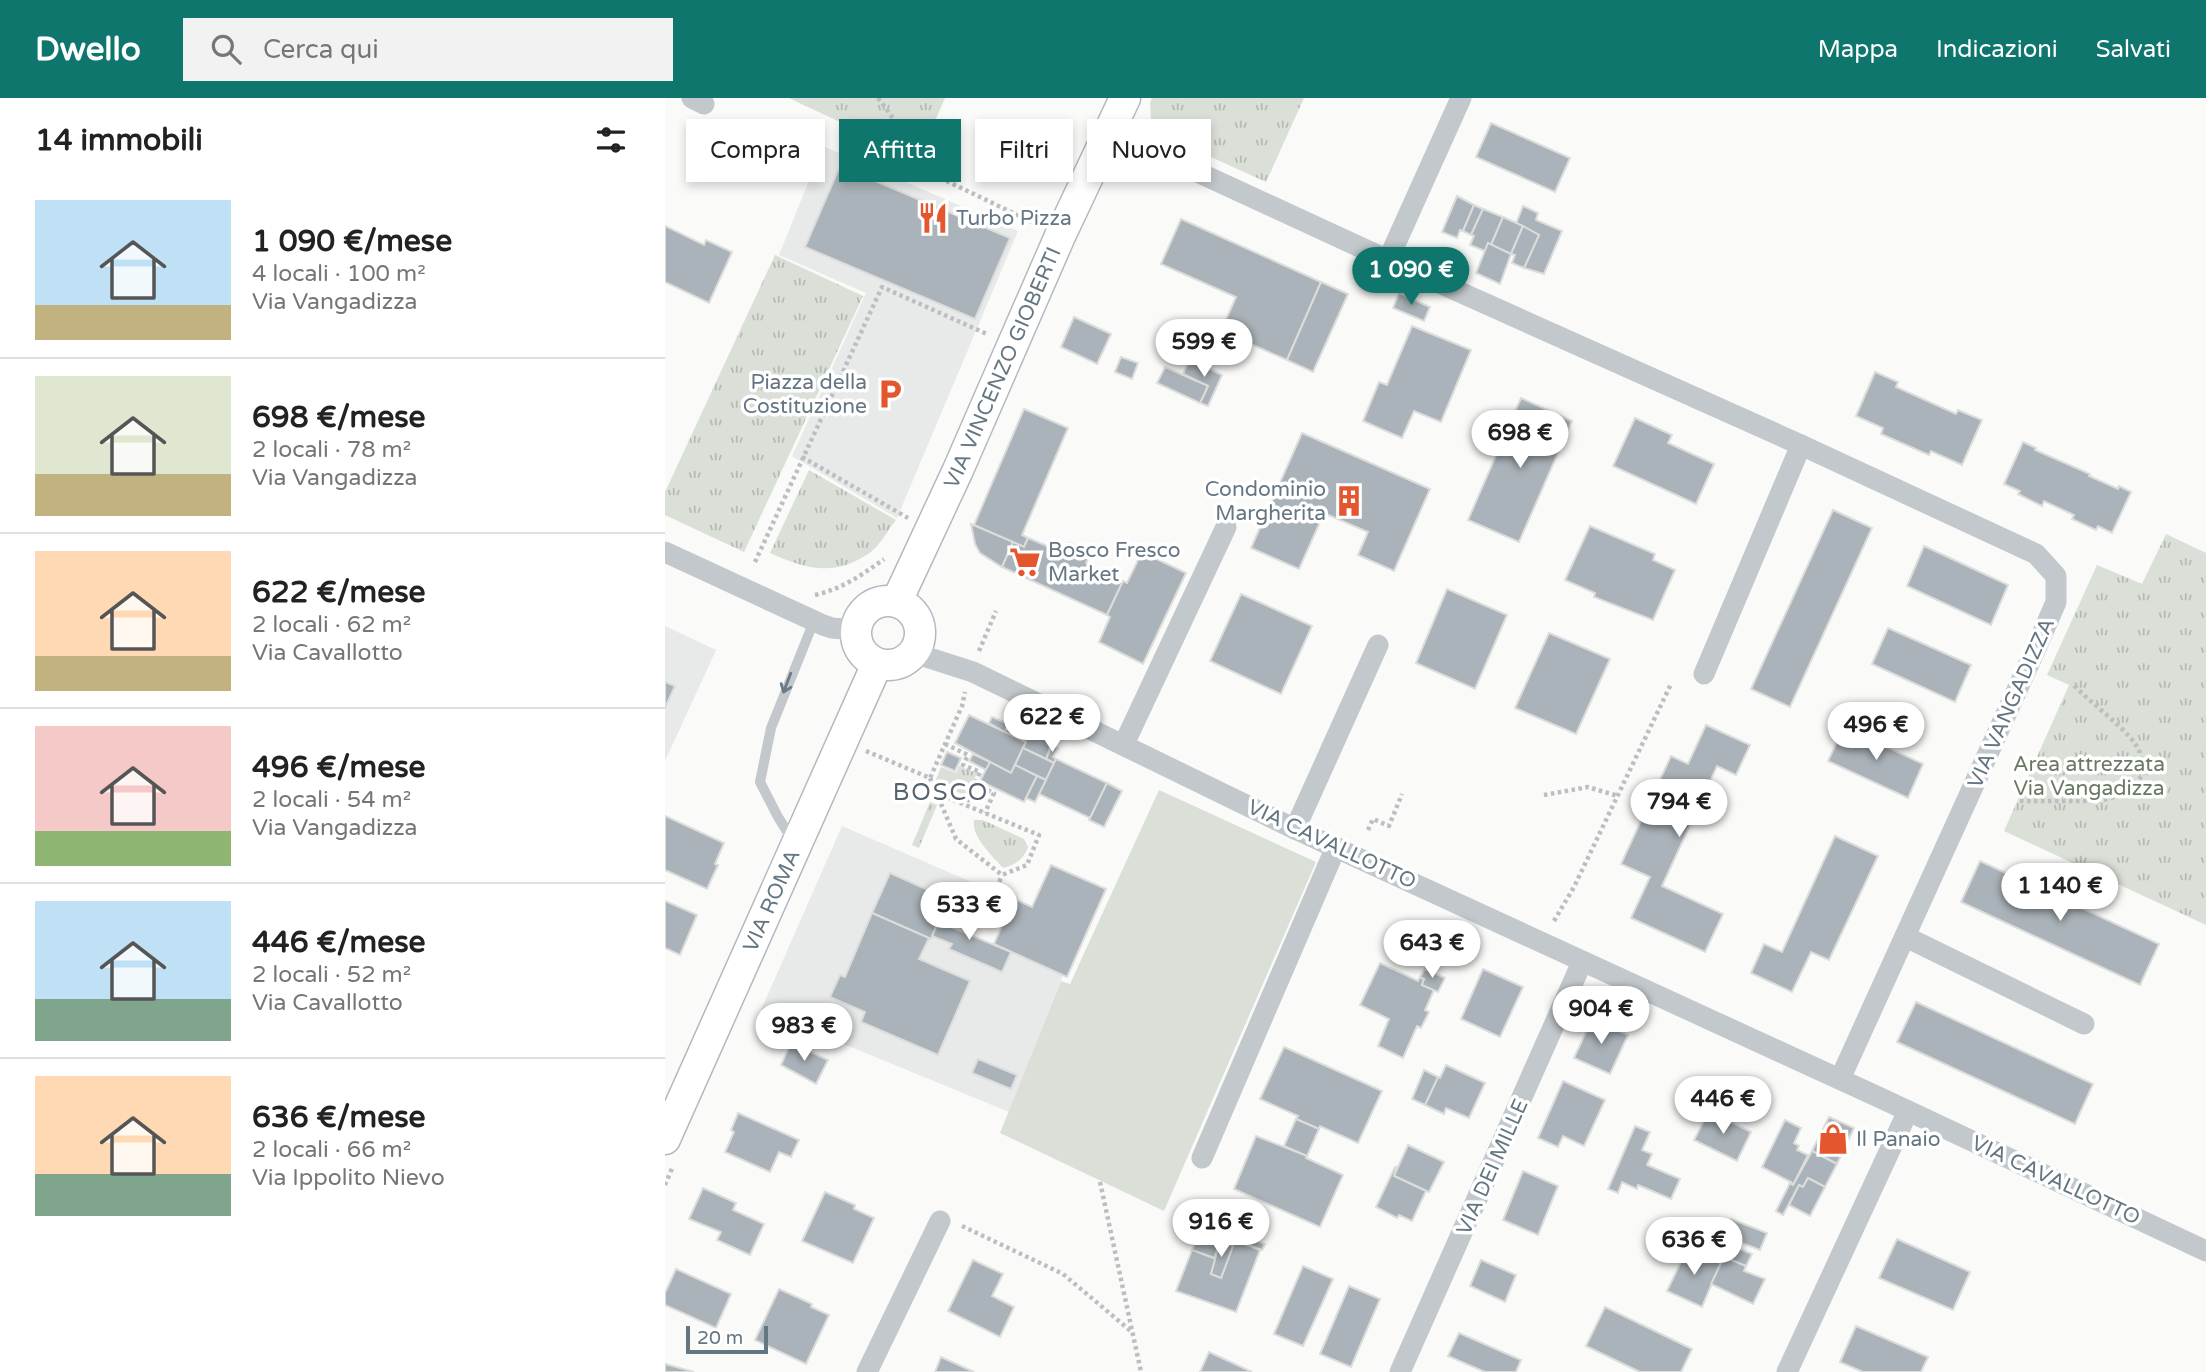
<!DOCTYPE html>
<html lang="it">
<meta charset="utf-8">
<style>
:root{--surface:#fff;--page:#f2f2f2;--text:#222;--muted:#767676;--line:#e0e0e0;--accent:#0f766e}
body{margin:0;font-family:"Varela Round",sans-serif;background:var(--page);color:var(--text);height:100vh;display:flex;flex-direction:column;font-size:26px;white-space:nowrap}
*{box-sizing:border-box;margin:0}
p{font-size:23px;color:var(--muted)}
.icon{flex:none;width:38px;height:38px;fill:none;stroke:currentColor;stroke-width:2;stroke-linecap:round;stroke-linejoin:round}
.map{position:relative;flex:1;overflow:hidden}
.side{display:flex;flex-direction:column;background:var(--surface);width:665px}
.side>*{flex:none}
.top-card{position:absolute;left:21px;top:21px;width:665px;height:63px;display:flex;gap:14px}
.scale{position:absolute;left:21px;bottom:18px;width:82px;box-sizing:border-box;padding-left:7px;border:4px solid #657683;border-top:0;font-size:19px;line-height:24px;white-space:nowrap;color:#657683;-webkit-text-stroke:5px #fff;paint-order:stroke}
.price{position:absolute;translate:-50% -60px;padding:0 16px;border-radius:24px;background:#fff;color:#222;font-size:23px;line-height:46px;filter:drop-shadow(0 2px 4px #0008)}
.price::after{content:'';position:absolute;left:50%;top:42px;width:21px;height:16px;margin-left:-10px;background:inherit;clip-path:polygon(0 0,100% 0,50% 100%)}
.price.on{background:var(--accent);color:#fff}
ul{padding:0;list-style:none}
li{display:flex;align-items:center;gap:21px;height:175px;padding:0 35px}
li+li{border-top:2px solid var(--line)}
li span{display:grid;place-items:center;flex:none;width:196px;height:140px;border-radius:0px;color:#555}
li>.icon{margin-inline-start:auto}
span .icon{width:84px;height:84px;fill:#fffc;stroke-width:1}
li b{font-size:30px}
h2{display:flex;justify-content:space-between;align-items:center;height:84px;padding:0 35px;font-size:30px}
.chip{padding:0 24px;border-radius:0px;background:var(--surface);box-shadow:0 4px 10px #0003;font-size:24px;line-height:63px}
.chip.on{background:var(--accent);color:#fff}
header{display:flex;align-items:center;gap:42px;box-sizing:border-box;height:98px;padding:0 35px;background:var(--accent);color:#fff}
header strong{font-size:33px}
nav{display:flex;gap:38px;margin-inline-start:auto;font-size:24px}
.search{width:490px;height:63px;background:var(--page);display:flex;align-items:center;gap:18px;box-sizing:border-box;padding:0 24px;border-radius:0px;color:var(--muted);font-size:26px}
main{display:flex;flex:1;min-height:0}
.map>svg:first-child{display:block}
.built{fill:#e8e9e9}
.grass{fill:url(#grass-tufts)}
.pitch{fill:#dadfd7}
.building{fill:#aab3b9;stroke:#dcdcda;stroke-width:2}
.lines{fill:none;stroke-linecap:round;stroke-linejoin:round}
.secondary-casing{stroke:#b3babf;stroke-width:33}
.path{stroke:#bbbfc2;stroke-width:4.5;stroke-dasharray:3.5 3.5;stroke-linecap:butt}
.lane{stroke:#c3c8cc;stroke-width:10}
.street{stroke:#c3c8cc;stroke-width:21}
.secondary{stroke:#fff;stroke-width:30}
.oneway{stroke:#6a7a87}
.labels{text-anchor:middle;stroke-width:7;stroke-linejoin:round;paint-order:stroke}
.poi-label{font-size:21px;fill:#657683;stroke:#fff;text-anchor:start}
.street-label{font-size:21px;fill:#657683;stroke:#fff}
.park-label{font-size:21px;fill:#687a64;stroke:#fff}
.quarter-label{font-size:24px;letter-spacing:2px;fill:#57646e;stroke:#fff}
</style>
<header>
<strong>Dwello</strong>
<div class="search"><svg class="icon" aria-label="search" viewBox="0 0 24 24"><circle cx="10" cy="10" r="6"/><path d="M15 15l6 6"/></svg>Cerca qui</div>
<nav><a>Mappa</a><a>Indicazioni</a><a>Salvati</a></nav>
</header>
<main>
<section class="side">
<h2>14 immobili<svg class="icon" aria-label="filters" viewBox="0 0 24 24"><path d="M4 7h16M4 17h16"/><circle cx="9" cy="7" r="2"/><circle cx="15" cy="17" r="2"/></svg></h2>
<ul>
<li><span style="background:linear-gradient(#bfe0f5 75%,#c2b280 0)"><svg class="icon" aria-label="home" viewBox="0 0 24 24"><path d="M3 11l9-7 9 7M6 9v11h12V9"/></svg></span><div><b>1 090 €/mese</b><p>4 locali · 100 m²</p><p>Via Vangadizza</p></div></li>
<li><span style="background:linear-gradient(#dfe7d0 70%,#c2b280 0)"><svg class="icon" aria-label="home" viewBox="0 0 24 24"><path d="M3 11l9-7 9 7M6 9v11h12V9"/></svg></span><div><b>698 €/mese</b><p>2 locali · 78 m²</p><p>Via Vangadizza</p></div></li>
<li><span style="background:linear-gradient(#ffd9b3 75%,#c2b280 0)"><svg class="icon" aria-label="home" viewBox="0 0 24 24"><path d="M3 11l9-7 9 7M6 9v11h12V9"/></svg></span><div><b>622 €/mese</b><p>2 locali · 62 m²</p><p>Via Cavallotto</p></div></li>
<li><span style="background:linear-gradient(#f6c9c9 75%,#8fb573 0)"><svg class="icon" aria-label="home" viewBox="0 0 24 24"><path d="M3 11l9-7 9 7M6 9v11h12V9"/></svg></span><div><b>496 €/mese</b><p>2 locali · 54 m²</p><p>Via Vangadizza</p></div></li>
<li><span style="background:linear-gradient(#bfe0f5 70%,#7fa58c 0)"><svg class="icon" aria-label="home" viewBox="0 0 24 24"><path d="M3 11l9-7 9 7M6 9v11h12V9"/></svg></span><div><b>446 €/mese</b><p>2 locali · 52 m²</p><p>Via Cavallotto</p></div></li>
<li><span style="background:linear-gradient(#ffd9b3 70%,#7fa58c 0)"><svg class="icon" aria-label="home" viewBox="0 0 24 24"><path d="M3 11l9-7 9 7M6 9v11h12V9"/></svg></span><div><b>636 €/mese</b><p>2 locali · 66 m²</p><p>Via Ippolito Nievo</p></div></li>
</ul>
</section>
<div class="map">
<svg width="1541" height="1274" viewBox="0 0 1541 1274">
<defs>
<pattern id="grass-tufts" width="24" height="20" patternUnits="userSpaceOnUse" patternTransform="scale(1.75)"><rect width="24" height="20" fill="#dadfd7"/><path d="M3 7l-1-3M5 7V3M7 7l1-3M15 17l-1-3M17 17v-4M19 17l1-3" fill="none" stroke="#b4b9b4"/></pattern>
</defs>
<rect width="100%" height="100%" fill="#fafaf8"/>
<g class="built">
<path d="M158,48L353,133L232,420L127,358L201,195L114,157Z"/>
<path d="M0,528L51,552L0,663Z"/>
<path d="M177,728L325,792L306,837L398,877L344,1014L96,912Z"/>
</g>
<g class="grass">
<path d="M124,0H280L253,61Z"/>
<path d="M487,0H639L601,84L502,39L486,23L485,5Z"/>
<path d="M110,157L198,198L79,454L0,417V394Z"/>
<path d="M144,372L231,422C223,432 214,449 203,456C168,479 141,471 105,455Z"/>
<path d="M1501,436L1541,455V827L1339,733L1404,587L1382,577L1432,467L1477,486Z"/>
<path d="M294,668L312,675L302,698L270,684L276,669L291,675Z"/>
<path d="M265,704L272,707L254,750L247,747Z"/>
<path d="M309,722H318L359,741L363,749C359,761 350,767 338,770C328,758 306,739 309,722Z"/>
</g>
<path class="pitch" d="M494,692L651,764L499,1113L335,1035L396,883L405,886Z"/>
<g class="building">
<path d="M826,25L905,60L890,94L811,59Z"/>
<path d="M175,68L345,140L310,221L140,149Z"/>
<path d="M792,98L809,107L798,133L795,132L792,140L777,134Z"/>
<path d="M809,107L818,111L806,137L798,133Z"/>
<path d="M858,108L873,115L871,122L897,133L879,176L859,170L874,137L851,126Z"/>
<path d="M818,111L838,119L826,147L823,145L820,153L805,147L809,138L806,137Z"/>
<path d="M838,119L858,128L846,156L826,147Z"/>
<path d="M516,121L656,184L622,262L556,233L571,199L496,166Z"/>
<path d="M0,128L39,147L41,142L67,154L44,205L0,184Z"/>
<path d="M858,128L874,137L859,170L847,165L850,157L846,156Z"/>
<path d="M823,145L846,156L835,186L811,175Z"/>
<path d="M656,184L683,196L648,274L622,262Z"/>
<path d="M734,195L765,209L759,223L728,210Z"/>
<path d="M409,219L446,236L432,266L396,249Z"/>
<path d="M747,228L806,252L776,324L749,313L737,340L698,323L714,284L722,287Z"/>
<path d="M456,259L473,265L467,281L450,274Z"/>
<path d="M525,261L557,277L543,308L535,305L543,288L518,276Z"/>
<path d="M500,269L543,288L535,305L492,285Z"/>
<path d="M1210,274L1233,284L1231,289L1291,316L1293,312L1317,322L1297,367L1266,353L1264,357L1216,336L1218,330L1191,318Z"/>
<path d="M856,300L907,323L854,444L803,422Z"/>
<path d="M359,311L403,330L357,437L363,440L359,449L309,427Z"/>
<path d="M970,320L1007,337L1003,345L1049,366L1031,406L948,368Z"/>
<path d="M637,335L765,391L729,473L693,457L703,434L659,415L634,471L586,450Z"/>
<path d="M1358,344L1371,350L1370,352L1425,376L1424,378L1453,391L1454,388L1466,394L1447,435L1433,428L1431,432L1407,421L1409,417L1379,403L1377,408L1353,396L1355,393L1339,386Z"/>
<path d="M1168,412L1207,430L1125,609L1086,591Z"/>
<path d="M306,426L348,444L337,469L315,455L310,446Z"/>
<path d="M925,428L990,456L988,462L1010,472L988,522L929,499L930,495L900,482Z"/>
<path d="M363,440L401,456L405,445L426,454L421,465L458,483L442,517L337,469L348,444L359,449Z"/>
<path d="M1259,448L1343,487L1326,527L1242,488Z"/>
<path d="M477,454L521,475L478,566L434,544L445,519L442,517L458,483L462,485Z"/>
<path d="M782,491L842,517L810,591L751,565Z"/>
<path d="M576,496L647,528L616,596L545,563Z"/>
<path d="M1223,530L1306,567L1290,604L1207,566Z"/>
<path d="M884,535L945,561L911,636L850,610Z"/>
<path d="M0,584L10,588L0,610Z"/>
<path d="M304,617L361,644L346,675L290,645Z"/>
<path d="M327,619L344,626L340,634L324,625Z"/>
<path d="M345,621L388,642L381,661L358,650L361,644L340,634Z"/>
<path d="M1041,627L1085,647L1071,677L1052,668L997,788L1058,816L1040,854L966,820L985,779L956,766L1006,658L1023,666Z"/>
<path d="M1179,629L1258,666L1243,700L1163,663Z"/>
<path d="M387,647L393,650L388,659L391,661L389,665L381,661Z"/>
<path d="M358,650L389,665L381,682L350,667Z"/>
<path d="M282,654L296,660L290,673L276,667Z"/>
<path d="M308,656L325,664L321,672L304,663Z"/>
<path d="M391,661L442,685L425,720L374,696Z"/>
<path d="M325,664L346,675L350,667L372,678L359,704L315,683Z"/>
<path d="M372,678L381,682L370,704L361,700Z"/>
<path d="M442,685L457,693L439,729L424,722Z"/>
<path d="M0,718L59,745L50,766L53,767L42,791L0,772Z"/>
<path d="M1170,738L1213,758L1164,862L1146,854L1127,894L1086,875L1099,846L1117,854Z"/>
<path d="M1315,763L1494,846L1475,887L1296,804Z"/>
<path d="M386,767L441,791L402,879L329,846L349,801L367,809Z"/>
<path d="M225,775L281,800L279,804L282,805L266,841L207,815Z"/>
<path d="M0,803L32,817L15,857L0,850Z"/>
<path d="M282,805L294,810L286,829L346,854L337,874L284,851L287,846L267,838Z"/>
<path d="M207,815L264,840L254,861L305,883L273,957L196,924L200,914L165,899L175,877L180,879Z"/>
<path d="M715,865L753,883L755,879L759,881L757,887L769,892L760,912L764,914L756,930L752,928L738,960L713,948L724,921L695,907Z"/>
<path d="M760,871L780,880L773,894L757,887L759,881L755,879Z"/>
<path d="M818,871L858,889L835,939L796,921Z"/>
<path d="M1251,904L1428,986L1410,1026L1232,944Z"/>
<path d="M927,921L963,937L945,976L909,960Z"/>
<path d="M126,945L163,962L151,986L116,967Z"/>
<path d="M619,949L717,993L693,1045L655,1028L654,1031L631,1021L633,1018L595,1001Z"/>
<path d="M313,961L352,977L346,991L307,975Z"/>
<path d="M781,967L820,985L804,1020L781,1010L779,1016L760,1007L773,979L775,980Z"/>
<path d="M759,972L773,979L760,1007L747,1001Z"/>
<path d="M898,983L940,1002L919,1048L898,1038L893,1049L873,1040Z"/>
<path d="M1044,1013L1086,1034L1072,1063L1029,1042Z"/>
<path d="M73,1015L134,1042L126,1059L114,1054L105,1074L60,1054L69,1034L66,1032Z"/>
<path d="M1164,1019L1189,1030L1172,1066L1147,1053Z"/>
<path d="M631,1021L654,1031L642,1058L619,1048Z"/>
<path d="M1120,1022L1136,1030L1129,1045L1134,1048L1132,1052L1143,1057L1128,1087L1126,1084L1097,1069Z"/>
<path d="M970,1028L985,1034L977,1052L987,1056L982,1067L1015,1081L1006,1101L973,1087L972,1091L957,1084L953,1095L943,1091Z"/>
<path d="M591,1038L642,1058L641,1060L678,1077L655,1129L569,1091Z"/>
<path d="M743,1047L779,1064L764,1094L729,1078Z"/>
<path d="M1147,1053L1172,1066L1160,1089L1143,1080L1138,1089L1134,1087L1118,1117L1111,1113L1125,1085L1128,1087Z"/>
<path d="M730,1069H732L729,1078L761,1093L747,1123L734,1117L732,1120L711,1109Z"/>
<path d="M858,1073L893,1088L873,1137L838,1122Z"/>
<path d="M1143,1080L1160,1089L1145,1118L1124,1107L1134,1087L1138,1089Z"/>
<path d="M38,1090L71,1105L68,1112L99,1126L85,1157L52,1142L56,1134L24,1121Z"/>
<path d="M160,1094L190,1107L189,1111L209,1120L188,1165L137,1143Z"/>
<path d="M1066,1121L1102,1135L1095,1152L1059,1138Z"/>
<path d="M560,1132L600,1146L597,1152L570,1142L568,1148L555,1143Z"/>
<path d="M1030,1133L1087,1156L1081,1168L1059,1159L1056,1164L1023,1149Z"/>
<path d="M534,1136L555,1143L549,1160L527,1152Z"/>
<path d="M1232,1141L1305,1174L1288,1212L1214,1180Z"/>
<path d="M570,1142L595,1152L571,1214L511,1193L527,1152L551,1161L546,1176L556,1180Z"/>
<path d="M555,1143L568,1148L556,1180L546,1176Z"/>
<path d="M1023,1149L1056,1164L1037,1209L1002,1193Z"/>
<path d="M1059,1159L1081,1168L1079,1173L1100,1181L1088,1206L1046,1186Z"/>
<path d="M308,1162L338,1176L327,1198L349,1209L335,1239L283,1213Z"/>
<path d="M816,1162L851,1177L840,1204L805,1188Z"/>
<path d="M638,1168L668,1181L638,1248L609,1236Z"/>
<path d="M11,1171L66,1196L51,1230L0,1207V1195Z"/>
<path d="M684,1188L715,1201L686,1269L655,1256Z"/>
<path d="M114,1191L147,1206L146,1209L164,1217L141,1266L90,1242Z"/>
<path d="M940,1209L1027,1251L1016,1274H975L921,1248Z"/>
<path d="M1191,1228L1263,1259L1256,1274H1198L1175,1264Z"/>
<path d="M794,1235L856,1262L851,1274H820L783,1258Z"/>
<path d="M544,1254L587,1274H535Z"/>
<path d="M276,1259L309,1274H270Z"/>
<path d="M0,1266L29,1274H0Z"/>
</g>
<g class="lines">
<defs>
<g id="secondary">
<circle cx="223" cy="535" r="32"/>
<path id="s1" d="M232,503L293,372L395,138L460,0"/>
<path id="s2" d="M0,1041L212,566"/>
</g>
</defs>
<use href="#secondary" class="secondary-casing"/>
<g class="path">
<path d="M213,0C231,24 238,29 234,60L371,126"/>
<path d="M137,359L243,420"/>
<path d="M90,464L217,189L322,236"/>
<path d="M150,497C177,491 197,477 219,461"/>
<path d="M314,553L331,513"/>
<path d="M280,646L303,657L298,667L315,674L301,707"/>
<path d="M201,653L265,680L297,608L300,594"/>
<path d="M265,680L291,741L337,777L362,767L374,737L271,695"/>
<path d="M310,686L329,695L320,715"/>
<path d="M879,697L923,689L953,698"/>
<path d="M1355,703H1434L1457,697L1478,677C1477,670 1477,662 1475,655C1470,636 1422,603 1407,585"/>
<path d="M703,732L708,721L724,728L737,696"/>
<path d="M321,816L337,777"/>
<path d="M889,823L909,789L1006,586"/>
<path d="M435,1084L476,1274"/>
<path d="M0,1087L8,1068"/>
<path d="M297,1128L398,1176L467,1234"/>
</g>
<path class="lane" d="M128,743L113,719L95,684L106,630L149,523"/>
<g class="street">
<path d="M27,0L39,6"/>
<path d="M444,38L502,60L723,162L1136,347L1371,456L1391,478V504L1372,548L1175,981"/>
<path d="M723,162L796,0"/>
<path d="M0,454L158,527L167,530L191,532"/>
<path d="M249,555L308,574L630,731L1222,1003L1541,1153"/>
<path d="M1039,576L1136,347"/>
<path d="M459,646L561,429"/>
<path d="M630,731L713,547"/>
<path d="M1241,839L1419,926"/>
<path d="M537,1060L671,749"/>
<path d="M202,1274L275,1123"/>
<path d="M735,1274L917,864"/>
<path d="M1122,1274L1243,1013"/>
</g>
<use href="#secondary" class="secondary"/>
</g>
<defs><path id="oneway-shaft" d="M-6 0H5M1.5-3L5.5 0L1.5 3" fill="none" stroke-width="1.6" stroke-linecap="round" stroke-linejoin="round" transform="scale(1.75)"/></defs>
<use class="oneway" href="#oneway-shaft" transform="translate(122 585) rotate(111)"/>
<defs>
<symbol id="restaurant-bare" viewBox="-9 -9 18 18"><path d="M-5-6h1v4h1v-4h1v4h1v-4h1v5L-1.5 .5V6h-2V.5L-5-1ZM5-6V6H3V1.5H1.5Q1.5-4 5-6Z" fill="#e4572e" stroke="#fff" stroke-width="2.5" paint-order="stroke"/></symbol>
<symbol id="parking-bare" viewBox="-9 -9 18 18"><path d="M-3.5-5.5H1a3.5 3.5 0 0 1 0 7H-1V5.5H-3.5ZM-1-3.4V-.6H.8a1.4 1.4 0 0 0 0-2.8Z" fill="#e4572e" stroke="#fff" stroke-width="2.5" paint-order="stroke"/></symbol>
<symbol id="building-bare" viewBox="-9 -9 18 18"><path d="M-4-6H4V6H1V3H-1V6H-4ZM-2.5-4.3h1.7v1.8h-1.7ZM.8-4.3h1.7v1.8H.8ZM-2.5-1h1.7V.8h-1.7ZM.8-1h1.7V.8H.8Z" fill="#e4572e" stroke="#fff" stroke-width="2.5" paint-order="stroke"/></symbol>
<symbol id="supermarket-bare" viewBox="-9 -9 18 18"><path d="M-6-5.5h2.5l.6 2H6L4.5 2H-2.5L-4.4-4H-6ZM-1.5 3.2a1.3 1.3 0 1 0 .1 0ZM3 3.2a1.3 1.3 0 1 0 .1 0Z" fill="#e4572e" stroke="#fff" stroke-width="2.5" paint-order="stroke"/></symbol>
<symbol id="shop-bare" viewBox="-9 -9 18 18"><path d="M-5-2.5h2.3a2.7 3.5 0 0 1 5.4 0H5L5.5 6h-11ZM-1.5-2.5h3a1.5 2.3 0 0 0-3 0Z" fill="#e4572e" stroke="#fff" stroke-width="2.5" paint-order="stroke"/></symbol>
</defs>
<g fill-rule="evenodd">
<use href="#restaurant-bare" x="246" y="98" width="44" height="44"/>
<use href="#parking-bare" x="203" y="274" width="44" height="44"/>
<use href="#building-bare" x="662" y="381" width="44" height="44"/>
<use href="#supermarket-bare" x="338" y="442" width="44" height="44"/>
<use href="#shop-bare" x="1146" y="1019" width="44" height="44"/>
</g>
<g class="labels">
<g class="poi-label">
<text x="291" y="127">Turbo Pizza</text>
<text x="202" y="291" text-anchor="end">Piazza della<tspan x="202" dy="24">Costituzione</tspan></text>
<text x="661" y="398" text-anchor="end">Condominio<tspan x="661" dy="24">Margherita</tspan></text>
<text x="383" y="459">Bosco Fresco<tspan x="383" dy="24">Market</tspan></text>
<text x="1191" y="1048">Il Panaio</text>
</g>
<g class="street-label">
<text dy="7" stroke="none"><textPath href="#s1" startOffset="256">VIA VINCENZO GIOBERTI</textPath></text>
<text transform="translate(1346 605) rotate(-66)" y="7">VIA VANGADIZZA</text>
<text transform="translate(667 746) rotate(25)" y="7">VIA CAVALLOTTO</text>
<text dy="7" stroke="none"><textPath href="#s2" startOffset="261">VIA ROMA</textPath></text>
<text transform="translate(827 1069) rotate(-66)" y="7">VIA DEI MILLE</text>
<text transform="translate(1391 1082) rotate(25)" y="7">VIA CAVALLOTTO</text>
</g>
<g class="park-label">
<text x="1424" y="673">Area attrezzata<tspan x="1424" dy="24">Via Vangadizza</tspan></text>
</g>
<g class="quarter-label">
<text x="276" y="702">BOSCO</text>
</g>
</g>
</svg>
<div class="scale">20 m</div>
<b class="price on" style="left:746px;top:209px">1 090 €</b>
<b class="price" style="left:539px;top:281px">599 €</b>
<b class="price" style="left:855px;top:372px">698 €</b>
<b class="price" style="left:387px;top:656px">622 €</b>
<b class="price" style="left:1211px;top:664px">496 €</b>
<b class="price" style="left:1014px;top:741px">794 €</b>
<b class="price" style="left:1395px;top:825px">1 140 €</b>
<b class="price" style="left:304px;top:844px">533 €</b>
<b class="price" style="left:767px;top:882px">643 €</b>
<b class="price" style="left:936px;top:948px">904 €</b>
<b class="price" style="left:139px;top:965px">983 €</b>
<b class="price" style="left:1058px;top:1038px">446 €</b>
<b class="price" style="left:556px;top:1161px">916 €</b>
<b class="price" style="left:1029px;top:1179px">636 €</b>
<div class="top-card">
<a class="chip">Compra</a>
<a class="chip on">Affitta</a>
<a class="chip">Filtri</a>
<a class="chip">Nuovo</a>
</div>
</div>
</main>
